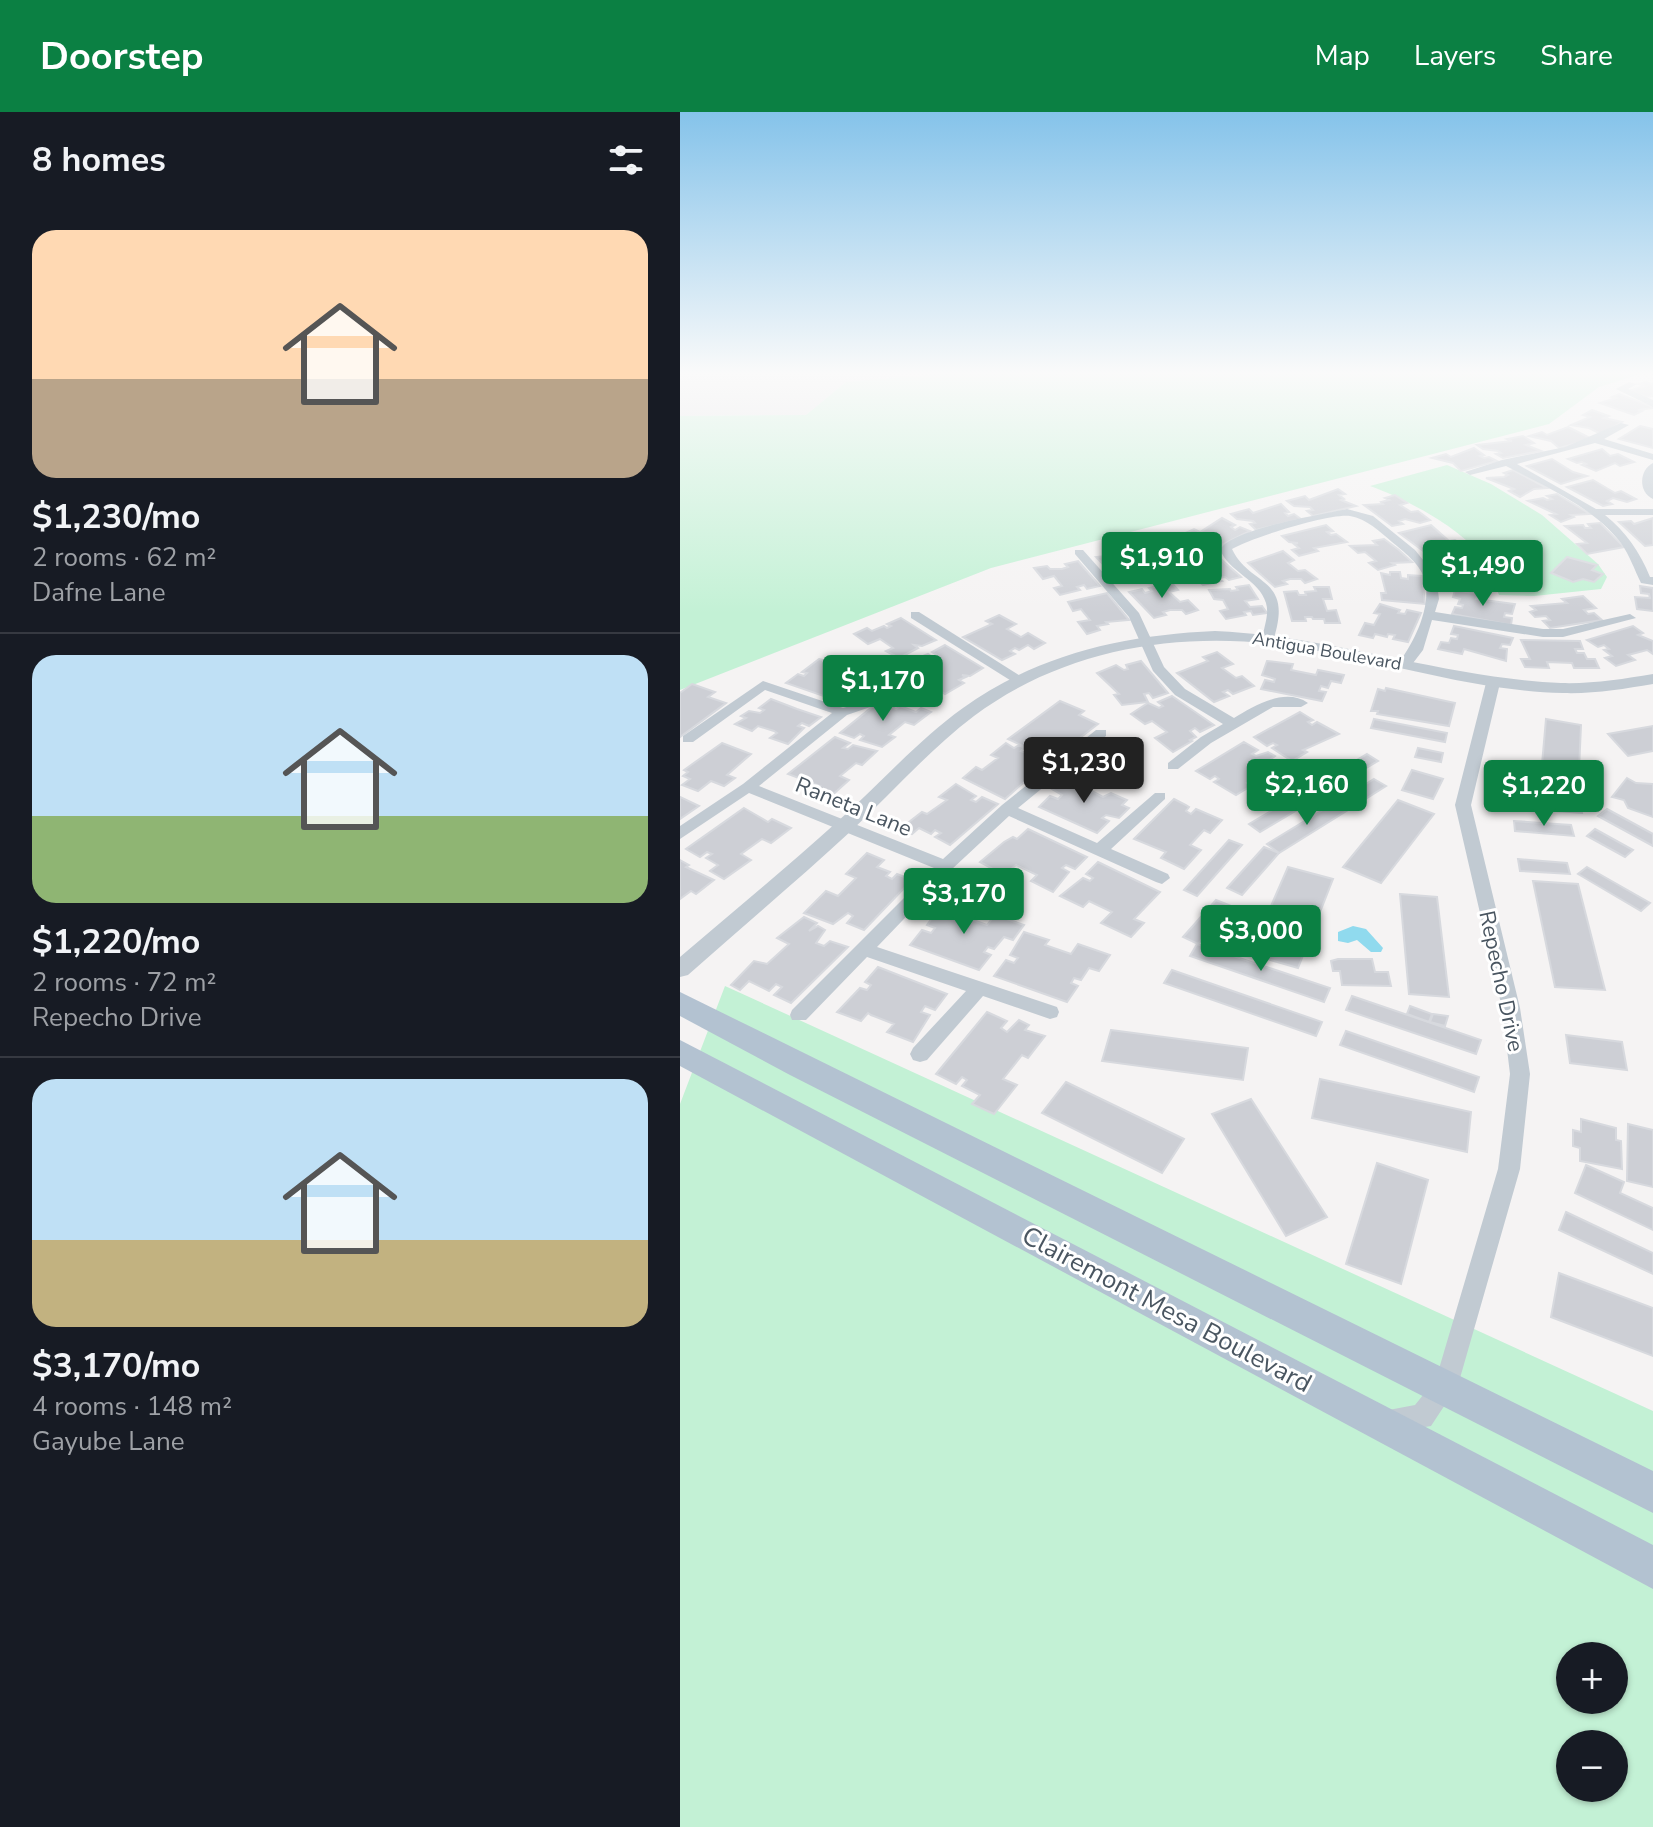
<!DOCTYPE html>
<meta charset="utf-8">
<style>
:root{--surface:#171b24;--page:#20242c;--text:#f1f3f6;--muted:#9ea1a6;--line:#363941;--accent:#0b8043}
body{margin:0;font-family:"Nunito Sans",sans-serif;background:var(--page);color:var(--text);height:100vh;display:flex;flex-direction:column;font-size:30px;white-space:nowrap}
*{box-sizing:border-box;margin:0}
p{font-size:26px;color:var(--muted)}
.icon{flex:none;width:44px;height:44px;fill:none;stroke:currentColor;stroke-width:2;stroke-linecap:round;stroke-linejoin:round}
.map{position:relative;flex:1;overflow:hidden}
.sheet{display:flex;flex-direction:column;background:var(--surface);width:680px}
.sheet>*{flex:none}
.fabs{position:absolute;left:876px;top:1530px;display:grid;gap:16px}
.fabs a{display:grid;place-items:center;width:72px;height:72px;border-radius:50%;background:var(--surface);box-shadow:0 2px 6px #0004;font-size:40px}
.price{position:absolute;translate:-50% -68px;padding:0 18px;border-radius:8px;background:var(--accent);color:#fff;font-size:26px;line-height:52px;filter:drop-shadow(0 2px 4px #0008)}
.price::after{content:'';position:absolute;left:50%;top:48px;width:24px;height:18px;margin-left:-12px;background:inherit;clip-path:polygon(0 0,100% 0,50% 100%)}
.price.selected{background:#222;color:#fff}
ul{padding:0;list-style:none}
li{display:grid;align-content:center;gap:16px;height:424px;padding:0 32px}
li+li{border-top:2px solid var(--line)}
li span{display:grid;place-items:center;height:248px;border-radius:24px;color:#555}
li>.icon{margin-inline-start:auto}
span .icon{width:144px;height:144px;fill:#fffc;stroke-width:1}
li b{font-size:34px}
h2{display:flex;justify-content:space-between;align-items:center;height:96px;padding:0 32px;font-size:34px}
header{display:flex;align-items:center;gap:48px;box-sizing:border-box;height:112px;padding:0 40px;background:var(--accent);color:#fff}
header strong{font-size:38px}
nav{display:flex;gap:44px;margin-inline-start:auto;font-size:28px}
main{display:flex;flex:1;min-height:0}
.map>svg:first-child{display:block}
.education{fill:#e6e4e5}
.green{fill:#c3f1d5;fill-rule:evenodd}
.water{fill:#90daee}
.building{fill:#cdcfd5;stroke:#d7d9de;stroke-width:2}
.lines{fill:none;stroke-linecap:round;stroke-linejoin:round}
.minor{fill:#c1cad2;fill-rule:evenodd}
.tertiary{fill:#c1cad2;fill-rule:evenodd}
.primary{fill:#b3c2d1;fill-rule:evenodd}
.labels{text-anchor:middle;stroke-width:6;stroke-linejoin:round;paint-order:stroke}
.far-street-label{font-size:18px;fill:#4a5661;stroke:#fff}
.street-label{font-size:22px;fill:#4a5661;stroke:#fff}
.near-street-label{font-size:26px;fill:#4a5661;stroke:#fff}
</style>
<header>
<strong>Doorstep</strong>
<nav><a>Map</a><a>Layers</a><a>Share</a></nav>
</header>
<main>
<section class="sheet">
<h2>8 homes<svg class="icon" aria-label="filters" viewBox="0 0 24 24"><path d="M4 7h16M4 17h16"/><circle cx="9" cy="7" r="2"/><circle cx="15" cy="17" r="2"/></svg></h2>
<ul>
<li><span style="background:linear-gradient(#ffd9b3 60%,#b9a48a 0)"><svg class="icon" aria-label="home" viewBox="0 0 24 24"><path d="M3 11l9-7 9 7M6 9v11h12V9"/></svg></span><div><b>$1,230/mo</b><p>2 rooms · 62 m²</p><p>Dafne Lane</p></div></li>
<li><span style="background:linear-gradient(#bfe0f5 65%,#8fb573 0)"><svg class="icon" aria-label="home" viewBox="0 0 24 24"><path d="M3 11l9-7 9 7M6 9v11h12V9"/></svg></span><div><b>$1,220/mo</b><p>2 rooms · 72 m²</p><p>Repecho Drive</p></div></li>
<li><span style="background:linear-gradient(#bfe0f5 65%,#c2b280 0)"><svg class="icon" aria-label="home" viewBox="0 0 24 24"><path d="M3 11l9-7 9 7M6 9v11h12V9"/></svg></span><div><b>$3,170/mo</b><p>4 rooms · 148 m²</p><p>Gayube Lane</p></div></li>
</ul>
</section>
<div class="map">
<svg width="973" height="1715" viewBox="0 0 973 1715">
<rect width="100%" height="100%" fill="#f5f3f3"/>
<path class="education" d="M0,262H256L166,270L126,303L0,304Z"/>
<g class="green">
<path d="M256,262H961L919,275L869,312L311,456L0,578V304L126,303L166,270Z"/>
<path d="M767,353L811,372L862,403L918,452L927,465L921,477L854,484L819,483C815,472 810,459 804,449C785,417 724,386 690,374Z"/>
<path d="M45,874L973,1299V1715H0V992ZM890,1544H934V1588H890ZM890,1632H934V1676H890Z"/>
</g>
<path class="water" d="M673,814L686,817L703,836L701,840H691L677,828L668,831L658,829V820Z"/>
<g class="building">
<path d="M966,270L973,272V284L966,285L948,279L965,274L959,272Z"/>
<path d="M939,282L973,295V296L958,298L962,299L954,303L920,291L936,286L932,285Z"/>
<path d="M912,298L929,304L924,306L942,310L921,322L909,316L891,313L910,305L903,303Z"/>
<path d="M960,314L973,317V336L939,327Z"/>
<path d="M888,315L912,327L879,336L871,329L849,324L862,320L867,323Z"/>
<path d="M843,324L854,331L846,333L861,339L823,346L816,342L821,341L818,339L803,337L797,333L832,329L827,327Z"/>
<path d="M794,336L804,343L800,344L804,346L809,345L817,349L781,359L773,351L752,346L766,342L771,345Z"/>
<path d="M922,337L930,344L938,342L954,350L940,354L935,351L916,359L902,353L906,352L902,350L897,351L888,347Z"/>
<path d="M872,347L893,360L907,364L881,372L847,354Z"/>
<path d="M833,358L867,376L854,377L840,385L829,379L834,377L806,366L824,365L828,363L824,361Z"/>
<path d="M913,368L935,381L941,379L956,387L947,390L933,386L927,389L932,392L923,394L887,375Z"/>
<path d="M658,377L665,382L659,383L664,387L661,388L676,394L633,404L627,399L633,398L630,395L614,394L607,389L625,384L629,388Z"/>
<path d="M877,382L910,402L891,403L894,405L881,410L870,403L876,402L848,389L863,386L867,388L872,387L867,384Z"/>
<path d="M715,383L727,391L720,393L731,400L738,399L750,408L740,411L725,407L719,409L723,412L712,414L684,393L703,392L701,390L709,388L705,386Z"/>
<path d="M601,392L609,400L605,401L608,404L614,402L621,407L576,418L570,412L575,411L573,409L557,407L551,402L569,397L573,401Z"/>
<path d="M542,406L555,413L551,415L555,418L560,415L570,419L534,437L525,432L529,430L524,428H509L499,424L514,417L520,420Z"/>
<path d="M973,406V433L965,434L939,410L951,409L954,412Z"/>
<path d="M920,411L944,435L907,442L897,432L907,431L885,414L903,413L905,416H911L908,412Z"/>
<path d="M646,413L653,419L647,420L651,423L656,422L667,430L634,436L638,439L619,444L612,438L619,436L614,432L618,431L609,430L602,424Z"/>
<path d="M751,413L769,429L775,428L788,437L777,440L762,437L757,438L760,441L750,444L719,421Z"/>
<path d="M704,427L719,438L732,450L712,451L715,453L698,458L689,451L696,449L685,440L678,441L670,434L697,433L693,429Z"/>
<path d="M454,433L463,442L454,444L475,460L448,462L451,466L439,469L416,445L437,443L435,441L444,439L441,436Z"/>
<path d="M603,439L614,448L608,451L618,459L625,458L637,467L625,471L621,467H610L603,469L607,472L595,475L568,451Z"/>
<path d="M535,442L561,465L549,468L545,465L538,466L542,469L523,473L516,467L524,465L513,456L503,458L493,448L511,445L514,447H518L516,445Z"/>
<path d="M794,442L801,453H793L799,464H807L815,475H794L787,470H781L783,473L768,474L753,447L775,450L773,447H783L781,443Z"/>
<path d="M887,445L917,453L912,458L923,462L914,470L903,467L893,470L871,461Z"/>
<path d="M398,449L420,474L407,477L404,473L397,475L400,478L380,483L374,476L382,474L374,464L363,467L354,456L367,454L370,457H382L388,455L385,452Z"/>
<path d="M710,460H720L721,466L728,467V463L742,464L745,492L702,488L701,481H706L701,461L710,463Z"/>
<path d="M488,467L498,478L489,480L500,490L508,488L518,498L506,502L502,498H490L483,500L486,503L474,506L449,480L462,477L465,481L472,479L469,476L478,474L475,470Z"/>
<path d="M569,473L578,487L565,489L570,495L582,494L587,501L573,503L571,499L564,500L566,503L546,507L540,499L548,497L543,488L534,487L529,478L550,477L551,479L558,478L556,475Z"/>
<path d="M960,474L973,476V499L957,497L955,485L970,486L969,482L961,481Z"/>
<path d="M634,475H649L652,487H643L647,499L656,498L660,511H645L644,507H633L632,505H625L626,509H612L604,480L617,479L619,483H626L625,480L636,479Z"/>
<path d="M775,478L798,482L796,487L835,492L832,502L825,501L824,505L832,506L831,513L772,502L775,495L782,496L783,493L778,492L780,487L773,485Z"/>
<path d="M427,481L449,508L426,510L428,512L417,514L420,518L407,522L398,510L410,508L401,497L393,499L388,490Z"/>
<path d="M903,484L916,496L904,498L908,502L914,501L922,508L870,516L863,509L870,508L866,504L855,505L850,500L856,498L851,494L887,491L882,487Z"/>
<path d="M700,492L720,498L718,501L725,502L727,498L741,501L728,530L713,527L715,523L708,522L707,525L695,522L693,526L679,523L685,511L694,513L700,502L694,501Z"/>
<path d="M319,503L336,512L327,517L341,525L348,521L365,531L354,537L348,533L339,538L335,536L330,539L335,542L322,548L283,525L312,512L306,509Z"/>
<path d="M221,506L256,528L242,534L234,533L238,536L219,546L206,539L213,536L200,527L188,532L174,522L187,516L192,519L204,514L207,516L211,514L207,512Z"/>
<path d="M774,514L833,526L830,533L822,532L820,536L827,537L826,549L784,537L782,542L758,537L761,530L769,531L771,526L777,527L778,523L771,522Z"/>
<path d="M953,514L963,521L958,523L973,529V542L967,538L948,543L955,548L936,554L925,546L932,544L924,538L929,537L924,533L918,535L907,528Z"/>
<path d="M841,528L900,529L903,537H895L897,541H904L907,547H915L919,556H894L892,551L867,550L869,556L845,555L841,547H850Z"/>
<path d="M265,533L303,556L290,564L282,563L286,565L279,568L284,571L265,582L248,571L259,565L245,556L239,560L226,551L248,542L252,545L257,543L252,540Z"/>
<path d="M537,540L553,552L542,556L556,566L562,564L574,574L553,582L548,578L543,580L549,584L534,590L497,561L528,549L523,545Z"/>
<path d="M139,547L155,551L149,555L167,561L175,555L196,563L185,571L179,569L169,576L165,574L162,577L167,579L155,588L106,571L118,562L124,564L127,561L122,560Z"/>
<path d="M461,549L488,581L473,586L469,581L464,582L468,590L442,593L434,583L439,582L417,561L436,553L444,558L448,557L446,553Z"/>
<path d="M587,549L613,552L611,558L636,563L638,558L664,563L661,571L651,569L648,576L641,574L639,579L646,580L642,589L581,577L585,568L594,570L595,567L582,563Z"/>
<path d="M12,572L35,580L28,585L46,591L0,625V581Z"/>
<path d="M706,576L775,591L769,614L697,602L698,599H691L698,577L705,579Z"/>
<path d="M492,584L534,613L520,620L515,616L510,619L516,625L510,628L512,629L493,640L475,626L487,620L472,609L465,612L451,602L468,591L479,596L483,594L478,590Z"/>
<path d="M91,587L117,597L141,605L129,614L122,611L118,614L124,616L108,632L90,626L97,621L94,619L78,614L72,619L55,612L66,606L61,604L69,599L80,601L84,598L79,596Z"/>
<path d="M202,587L216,592L212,595L216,597L220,594L236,600L241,596L251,600L234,613L225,610L209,623L215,625L202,635L180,628L184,624L180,622L174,626L160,621Z"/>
<path d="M380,589L404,599L399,603L418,612L375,645L364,640L360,642L328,627Z"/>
<path d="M620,600L633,608L628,610L632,613L637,610L659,622L623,638L627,640L612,649L592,636L597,633L593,631L587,634L574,625Z"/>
<path d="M694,607L767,621L765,630L691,616Z"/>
<path d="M866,607L901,613L898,681L860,675Z"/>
<path d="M973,614V639L948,644L928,622Z"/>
<path d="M155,625L170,631L163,636L168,637L173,633L197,639L182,653L176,651L160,664L169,668L150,685L134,679L140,674L108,662Z"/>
<path d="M564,630L578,638L572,642L576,644L588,640L595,644L591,647L604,653L567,671L571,674L556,683L534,670L539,667L535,664L530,667L516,659Z"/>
<path d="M42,631L71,642L47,663L55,666L44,674L31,669L18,679L2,673L10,667L3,664L8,660L4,658Z"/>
<path d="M326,631L334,636L339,633L344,636L341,639L368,649L325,687L283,666L296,655L302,658L318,646L311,643Z"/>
<path d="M738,636L763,641L761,650L735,645Z"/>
<path d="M687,642L698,649L652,676L641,669Z"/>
<path d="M732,658L763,667L753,687L722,678Z"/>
<path d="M390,665L410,672L406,676L423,685L431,681L447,688L442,693L449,696L439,706L426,703L422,706L429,709L417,721L359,695L370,684L378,687L382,683L372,677L378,672L382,674Z"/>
<path d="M947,666L956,671L973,672V705L948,696L944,688L932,685Z"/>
<path d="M694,667L706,674L679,691L667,684Z"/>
<path d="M276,672L296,684L291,688L296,690L302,685L318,692L270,733L255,725L261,721L255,718L251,722L239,716L232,722L220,717L242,700L247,702L267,688L259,685Z"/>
<path d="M628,677L639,685L580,720L569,712Z"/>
<path d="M0,685L19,694L0,707Z"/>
<path d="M830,686L900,691L902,701L832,696Z"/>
<path d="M494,687L506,693L509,695L506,699L511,702L516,697L542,708L530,721L524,718L510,733L521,738L504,757L481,746L486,740L454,727Z"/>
<path d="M718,688L754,702L701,771L663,755Z"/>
<path d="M656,690L668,698L599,741L587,732Z"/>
<path d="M64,696L88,710L92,707L111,716L91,731L82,727L61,742L71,748L44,767L30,759L38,753L26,746L32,742L27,740L20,745L6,737Z"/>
<path d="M927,697L973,722V734L918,704Z"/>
<path d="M834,709L891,713L894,724L835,719Z"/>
<path d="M348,717L407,745L395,757L386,753L382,756L389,760L373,780L351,769L357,763L336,753L324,763L300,750L324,730L333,725L337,727Z"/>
<path d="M915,717L953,738L945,745L907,724Z"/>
<path d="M549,728L562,733L517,784L504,778Z"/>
<path d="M584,735L599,741L562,783L547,776Z"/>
<path d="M187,741L204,748L197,755L210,760L206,764L212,767L217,762L232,768L184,818L167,811L173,804L168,801L153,812L124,801L146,779L158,784L176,766L166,762Z"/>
<path d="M838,747L887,751L890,762L840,759Z"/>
<path d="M0,748L9,753L6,755L34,768L16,782L11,779L0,787Z"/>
<path d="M418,750L480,780L454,807L464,811L451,825L421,811L432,800L409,789L403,795L380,784L403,766L410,769L413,766L406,762Z"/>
<path d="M608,755L653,767L618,856L570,842Z"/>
<path d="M907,755L970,791L961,799L898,762Z"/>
<path d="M853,769L898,772L925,878L875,875Z"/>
<path d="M720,782L757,785L769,885L729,882Z"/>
<path d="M536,788L551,794L518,832L503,825Z"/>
<path d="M263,791L286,799L282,804L307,813L315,803L344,813L333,828L324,825L314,837L308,835L304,840L311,843L299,858L230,833L242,818L251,821L255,816L247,813Z"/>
<path d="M124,805L137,811L129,819L138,814L145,818L136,831L144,834L150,829L168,835L111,891L94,883L102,875L96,872L89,879L69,869L60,878L51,873L74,849L87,852L109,832L97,826Z"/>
<path d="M344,820L369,828L365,833L391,842L398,832L430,843L419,859L409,856L401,868L394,866L391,871L398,874L387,890L314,864L326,848L334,851L338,846L330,843Z"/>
<path d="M517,832L650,876L644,890L510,844Z"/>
<path d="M658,847H692L695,860H708L711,874L662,873L660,859H653L651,849Z"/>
<path d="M198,855L267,882L255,898L245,894L241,900L250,903L233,930L207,920L214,912L191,903L188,901L181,909L157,900L180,876L187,878L191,873L185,870Z"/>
<path d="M492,858L642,910L636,924L484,871Z"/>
<path d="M672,884L801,928L796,942L666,898Z"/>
<path d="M730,894L752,902L749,910L727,902Z"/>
<path d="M307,900L327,909L321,916L327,920L339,908L349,913L345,918L365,924L348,946L342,943L323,967L337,973L314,1002L292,992L300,983L282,974L287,968L282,965L276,972L256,962Z"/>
<path d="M753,902L768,904L765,914L750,910Z"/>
<path d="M431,918L568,936L563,968L422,949Z"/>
<path d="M666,919L799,965L794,980L660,933Z"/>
<path d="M886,923L942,930L947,958L890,951Z"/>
<path d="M640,967L791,1000L787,1040L632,1006Z"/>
<path d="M386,970L504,1027L482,1061L362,1001Z"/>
<path d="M571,987L647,1105L606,1124L532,1002Z"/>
<path d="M901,1007L936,1016V1028L941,1029L942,1057L900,1049V1036L893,1034V1018L901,1020Z"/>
<path d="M948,1012L973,1018V1075L947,1069Z"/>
<path d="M697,1051L748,1068L721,1172L666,1152Z"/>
<path d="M906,1053L944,1070L940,1081L973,1096V1118L895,1081Z"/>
<path d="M886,1100L973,1141V1162L879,1118Z"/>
<path d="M879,1161L973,1196V1244L871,1205Z"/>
</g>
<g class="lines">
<g class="minor">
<path d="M949,270L957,272L948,277L973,288V295L936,277Z"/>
<path d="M941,311L949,313L924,327L973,342V348L915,331L837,352L916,397H973V403H925C946,420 960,440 970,465H973V473L961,471C954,457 950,444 941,431C913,395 866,375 826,354L790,363L785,360L822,348L885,335Z"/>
<path d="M667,397L693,404L735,438L756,464L759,487L755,500L863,517H883L950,502L956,506L883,525H863L752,508L743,538L730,555H720L718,552C734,531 753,493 744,466C740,452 723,439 712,430C699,419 687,407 670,404C650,401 570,426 552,437C570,475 613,464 594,526L583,529C582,517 590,504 586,491C579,467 548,460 540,437C555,416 640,403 667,397Z"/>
<path d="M395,438H403L459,501L484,555L505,577L554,606C574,594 605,575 628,591L621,595H593L531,631L498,657H488V651L521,625L543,612L495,583L473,559L449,505L395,442Z"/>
<path d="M231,500H239L345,567L343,570H333L231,506Z"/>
<path d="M813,567L820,571L791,693L840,896L850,962L840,1057L778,1273L751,1314L707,1321L698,1318L695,1309L698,1300L735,1293L756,1267L818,1057L830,962L822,896L775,693L806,571Z"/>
<path d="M83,569L163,596L195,587L202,591L167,603L79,674L263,747L322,693L416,618H426V624L338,696L417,731L475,681H485V687L431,737L488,762L490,766L482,772L476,770L329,704L271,758L197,835L377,895L379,900L377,905L370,907L303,884L247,948L240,950L233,948L230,942L233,936L286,879L187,845L126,908H112L110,903L112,898L254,756L69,681L0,727V714L63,672L152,601L85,578L13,630H3V624Z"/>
</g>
<g class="tertiary">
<path d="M973,351V387C958,380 959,358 973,351Z"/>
<path d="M535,519C652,524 764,566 881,571C912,572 943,567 973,562V572C943,577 914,582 883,581C794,579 709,550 622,536C508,517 388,534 294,604C249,638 212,681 171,719C118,768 62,815 8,863L0,865V845C53,800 106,756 157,710C199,673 237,629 283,596C358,542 444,523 535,519Z"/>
</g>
<g class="primary">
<path d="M0,880L973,1359V1401L110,963L0,904Z"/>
<path d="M0,928L973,1433V1477L0,954Z"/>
</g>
</g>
<linearGradient id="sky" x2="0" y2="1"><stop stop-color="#85c3ea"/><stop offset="0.52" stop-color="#fafafa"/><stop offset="1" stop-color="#fafafa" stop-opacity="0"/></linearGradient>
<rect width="973" height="502" fill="url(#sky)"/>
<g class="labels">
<g class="far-street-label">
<text transform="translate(647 539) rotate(10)" y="6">Antigua Boulevard</text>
</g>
<g class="street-label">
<text transform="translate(174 694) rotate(22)" y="8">Raneta Lane</text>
<text transform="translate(822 869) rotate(78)" y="8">Repecho Drive</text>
</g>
<g class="near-street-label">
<text transform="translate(487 1197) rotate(28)" y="9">Clairemont Mesa Boulevard</text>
</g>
</g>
</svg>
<div class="fabs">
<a>+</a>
<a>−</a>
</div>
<b class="price" style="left:482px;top:488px">$1,910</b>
<b class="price" style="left:803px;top:496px">$1,490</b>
<b class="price" style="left:203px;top:611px">$1,170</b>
<b class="price selected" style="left:404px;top:693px">$1,230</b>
<b class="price" style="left:627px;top:715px">$2,160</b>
<b class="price" style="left:864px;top:716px">$1,220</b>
<b class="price" style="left:284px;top:824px">$3,170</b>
<b class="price" style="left:581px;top:861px">$3,000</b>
</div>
</main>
